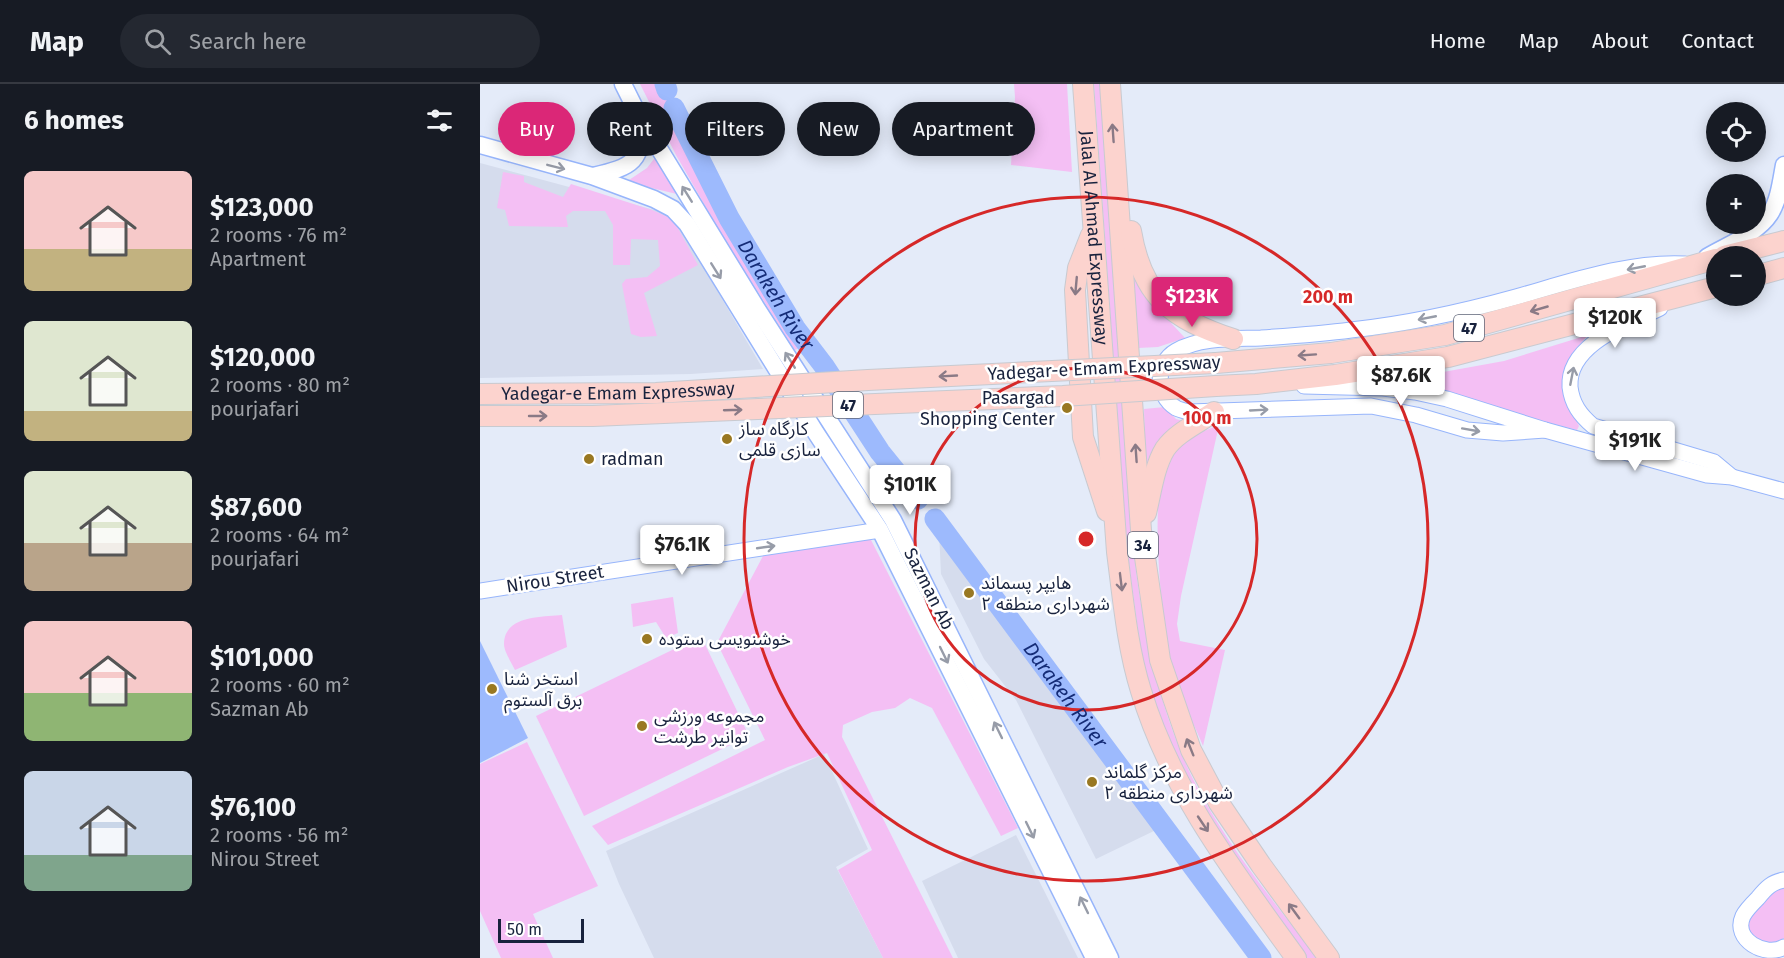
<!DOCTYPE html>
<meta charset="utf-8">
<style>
:root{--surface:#171b24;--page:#242831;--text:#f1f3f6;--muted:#9ea1a6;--line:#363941;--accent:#db2777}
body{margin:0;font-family:"Fira Sans","Noto Sans Arabic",sans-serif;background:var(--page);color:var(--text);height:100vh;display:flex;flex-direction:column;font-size:22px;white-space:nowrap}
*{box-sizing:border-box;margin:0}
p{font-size:20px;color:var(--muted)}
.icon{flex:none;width:33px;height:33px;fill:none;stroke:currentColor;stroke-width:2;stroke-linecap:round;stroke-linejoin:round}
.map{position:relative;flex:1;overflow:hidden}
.side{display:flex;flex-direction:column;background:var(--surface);width:480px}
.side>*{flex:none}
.banner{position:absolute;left:18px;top:18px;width:570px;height:54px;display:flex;gap:12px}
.buttons{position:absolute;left:1226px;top:18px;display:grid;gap:12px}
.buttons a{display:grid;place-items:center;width:60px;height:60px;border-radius:50%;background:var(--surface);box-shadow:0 3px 15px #0003;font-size:30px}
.scale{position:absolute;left:18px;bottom:15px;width:86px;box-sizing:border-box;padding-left:6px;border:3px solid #18223d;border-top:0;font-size:16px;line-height:21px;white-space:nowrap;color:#18223d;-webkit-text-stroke:4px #fff;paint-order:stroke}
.price{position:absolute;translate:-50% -51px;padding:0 14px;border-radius:6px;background:#fff;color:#222;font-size:20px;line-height:39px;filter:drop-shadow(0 2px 3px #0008)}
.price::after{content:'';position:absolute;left:50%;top:36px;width:18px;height:14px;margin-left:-9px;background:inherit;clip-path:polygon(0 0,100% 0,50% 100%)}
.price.current{background:var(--accent);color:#fff}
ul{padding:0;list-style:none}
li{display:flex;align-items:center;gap:18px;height:150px;padding:0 24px}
li span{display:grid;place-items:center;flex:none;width:168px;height:120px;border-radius:9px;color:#555}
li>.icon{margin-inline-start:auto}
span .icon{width:72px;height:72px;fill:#fffc;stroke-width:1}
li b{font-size:26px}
h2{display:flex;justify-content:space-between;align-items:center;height:72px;padding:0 24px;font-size:26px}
.pill{padding:0 21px;border-radius:27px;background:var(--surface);box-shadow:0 3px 15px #0003;font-size:21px;line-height:54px}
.pill.current{background:var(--accent);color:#fff}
header{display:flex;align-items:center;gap:36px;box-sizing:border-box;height:84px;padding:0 30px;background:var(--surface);border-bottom:2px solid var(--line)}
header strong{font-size:28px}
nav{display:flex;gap:33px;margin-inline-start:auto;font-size:21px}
.search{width:420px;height:54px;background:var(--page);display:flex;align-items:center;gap:15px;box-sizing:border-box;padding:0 21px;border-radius:33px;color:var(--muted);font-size:22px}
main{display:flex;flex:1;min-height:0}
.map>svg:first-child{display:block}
.built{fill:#d5dced}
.green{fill:#f4bff4}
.water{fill:#9dbafd}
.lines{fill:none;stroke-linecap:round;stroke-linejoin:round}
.river{stroke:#9dbafd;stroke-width:21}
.tertiary-casing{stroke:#97b5fb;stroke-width:17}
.secondary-casing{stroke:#97b5fb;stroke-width:19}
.trunk-casing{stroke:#c8cad0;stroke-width:22}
.tertiary{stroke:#fff;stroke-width:15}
.secondary{stroke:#fff;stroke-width:16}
.trunk{stroke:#fcd3ce;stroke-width:20}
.trunk-bridge-casing{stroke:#c8cad0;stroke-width:22;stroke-linecap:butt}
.trunk-bridge{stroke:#fcd3ce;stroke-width:20}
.oneway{stroke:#8a7a86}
.oneway2{stroke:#979ca8}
.ring{fill:none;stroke:#d62828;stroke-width:3}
.poi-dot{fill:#997822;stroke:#fff;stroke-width:2}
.labels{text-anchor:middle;stroke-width:5;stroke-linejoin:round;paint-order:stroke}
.shield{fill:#fff;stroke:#5d6477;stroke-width:1.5}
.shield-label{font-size:16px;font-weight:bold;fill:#18223d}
.street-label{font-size:18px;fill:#18223d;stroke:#fff}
.poi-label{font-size:18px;fill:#18223d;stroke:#fff;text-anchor:start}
.water-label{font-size:20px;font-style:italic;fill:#152c77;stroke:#fff}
.centre{fill:#d62828;stroke:#fff;stroke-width:3}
.ring-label{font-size:18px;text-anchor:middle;font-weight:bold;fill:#d62828;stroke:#fff;stroke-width:5;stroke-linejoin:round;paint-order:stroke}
</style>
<header>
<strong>Map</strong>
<div class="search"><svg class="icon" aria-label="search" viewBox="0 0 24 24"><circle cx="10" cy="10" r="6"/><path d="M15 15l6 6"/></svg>Search here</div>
<nav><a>Home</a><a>Map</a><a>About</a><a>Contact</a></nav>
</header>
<main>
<section class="side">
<h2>6 homes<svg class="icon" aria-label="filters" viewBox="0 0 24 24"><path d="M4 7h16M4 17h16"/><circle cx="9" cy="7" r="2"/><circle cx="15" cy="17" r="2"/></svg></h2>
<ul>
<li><span style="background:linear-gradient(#f6c9c9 65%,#c2b280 0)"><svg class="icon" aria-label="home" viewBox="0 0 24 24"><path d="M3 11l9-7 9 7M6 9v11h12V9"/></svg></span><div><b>$123,000</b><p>2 rooms · 76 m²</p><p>Apartment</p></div></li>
<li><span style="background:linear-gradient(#dfe7d0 75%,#c2b280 0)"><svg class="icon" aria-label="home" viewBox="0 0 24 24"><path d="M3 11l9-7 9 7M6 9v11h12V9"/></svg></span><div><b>$120,000</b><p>2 rooms · 80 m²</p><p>pourjafari</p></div></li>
<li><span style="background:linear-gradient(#dfe7d0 60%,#b9a48a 0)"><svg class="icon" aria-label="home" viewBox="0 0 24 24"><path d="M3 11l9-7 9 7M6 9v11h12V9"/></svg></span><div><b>$87,600</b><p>2 rooms · 64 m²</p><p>pourjafari</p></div></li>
<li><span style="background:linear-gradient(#f6c9c9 60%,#8fb573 0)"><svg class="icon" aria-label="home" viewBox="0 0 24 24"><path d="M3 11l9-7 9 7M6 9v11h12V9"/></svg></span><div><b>$101,000</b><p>2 rooms · 60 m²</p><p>Sazman Ab</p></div></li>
<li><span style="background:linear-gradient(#c9d6e8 70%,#7fa58c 0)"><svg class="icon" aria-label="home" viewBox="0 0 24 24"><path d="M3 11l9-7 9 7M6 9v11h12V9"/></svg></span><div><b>$76,100</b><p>2 rooms · 56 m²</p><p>Nirou Street</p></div></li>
</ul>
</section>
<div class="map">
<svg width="1304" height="874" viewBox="0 0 1304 874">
<rect width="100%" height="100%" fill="#e4ebf9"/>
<g class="built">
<path d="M0,79L193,131L283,285L211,290L0,294Z"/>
<path d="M459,447L678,745L616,775L536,616L504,575L461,490Z"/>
<path d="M344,670L388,765L356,783L403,874H174L139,800L126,767Z"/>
<path d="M536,751L598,874H478L442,797Z"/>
</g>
<g class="green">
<path d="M160,0H180L242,131L323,262L315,266L243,153L196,71Z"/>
<path d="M534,0H587L592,88L531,81L535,13Z"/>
<path d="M614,0H622C630,111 638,222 646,333C649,376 648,420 653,463C662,540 677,619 711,691C743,757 793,816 837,874H827L719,725L680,636L662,577L647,464Z"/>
<path d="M177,71L201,111L146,98L167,84Z"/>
<path d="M23,88L44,92V98L83,113L91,100L172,126L193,135L218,181L164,209L177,252L161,253L151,250L142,200L146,195L167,193L180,182L178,156L151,155L150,181H133V141L125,127H93L86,132L88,143L29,142L25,126L17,124Z"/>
<path d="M652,176L667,213L705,254L678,263L658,264Z"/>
<path d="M1108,251C1095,265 1081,287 1083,307C1084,319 1094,331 1099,342L1097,346L919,300V296L1024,277Z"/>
<path d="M685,323L696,335L710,339L666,404L664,325Z"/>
<path d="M739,341L701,512L697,540L700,557L745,566L723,662C713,637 698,611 692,585C682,545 668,409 687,376C699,356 719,349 739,341Z"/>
<path d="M390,454L538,744L521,752L452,624L430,614L415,624L392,628L363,641L362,653L473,874H403L358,786L392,766L347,669L308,683L128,761L112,742L285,656L237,559L283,472Z"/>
<path d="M193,513L198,549L186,554L176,538L153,543L151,520Z"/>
<path d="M82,531L87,563L35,586C32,579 24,568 24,560C24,531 63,533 82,531Z"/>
<path d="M221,552L269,652L104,732L56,632Z"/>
<path d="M47,658L118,802L53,830L73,874H21L0,827V680Z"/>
<path d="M1304,804V854L1298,860L1273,859L1266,839L1293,806Z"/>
</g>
<path class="water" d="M0,557L48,654L0,679Z"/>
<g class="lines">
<g class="river">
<path d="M185,0L187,6"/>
<path id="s1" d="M194,24L249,134L315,244L344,282L400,368L438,415"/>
<path id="s2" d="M455,435L781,874"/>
</g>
<defs>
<g id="tertiary">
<path d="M1180,224C1149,239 1087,260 1090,303C1092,320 1100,331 1113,342L1234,378L1252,393"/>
<path d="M824,302L903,304L935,308L967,315L1065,346L1227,391L1252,393L1304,407"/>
<path d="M1065,346L1023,349L987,346L936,331L891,322L709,328C705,327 700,326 696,324C675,311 675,279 696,267C720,253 754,255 781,254C811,252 841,250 871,246C927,240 982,228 1036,213C1089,198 1149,177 1205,180"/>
<path d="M0,507L400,446"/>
<path d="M1304,796C1292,798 1286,804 1278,814C1273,819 1266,826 1263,832C1252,856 1286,874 1304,863"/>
</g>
<g id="secondary">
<path d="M143,0L158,30L276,223L413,436L630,874"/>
<path d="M0,61L112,92L174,115L193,125L207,140L336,349L400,446L614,874"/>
<path d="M113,92C152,83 165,78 159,34"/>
<path d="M1227,173C1247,161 1277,150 1290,130C1299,116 1301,97 1304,81"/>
</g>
<g id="trunk">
<path id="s3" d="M603,0L637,468C643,514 647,562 661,607C691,707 756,791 816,874"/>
<path d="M630,0L661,446L680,576L711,666L739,719L781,781L849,874"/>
<path d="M651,147C662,213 692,235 753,255"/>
<path d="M611,151L598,184L595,206L603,353L627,427"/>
<path d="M1244,172L1304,157"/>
<path d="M1275,192L1304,184"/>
<path d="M736,279L851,269L965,251L1236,175"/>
<path d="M736,302L776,300L855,291L968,273L1236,203"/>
<path d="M666,429C671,409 674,383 685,365C696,349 718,339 734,328"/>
</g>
</defs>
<use href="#tertiary" class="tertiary-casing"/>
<use href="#secondary" class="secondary-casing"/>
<use href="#trunk" class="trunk-casing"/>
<use href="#tertiary" class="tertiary"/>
<use href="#secondary" class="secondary"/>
<use href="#trunk" class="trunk"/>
<defs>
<g id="trunk-bridge">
<path id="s4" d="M0,310L176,309L388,296L736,279"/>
<path d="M0,332H113L583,312L736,302"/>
</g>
</defs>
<use href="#trunk-bridge" class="trunk-bridge-casing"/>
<use href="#trunk-bridge" class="trunk-bridge"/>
</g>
<defs><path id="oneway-shaft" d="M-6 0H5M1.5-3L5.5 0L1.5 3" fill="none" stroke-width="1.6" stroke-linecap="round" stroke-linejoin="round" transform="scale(1.5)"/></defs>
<g class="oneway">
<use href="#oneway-shaft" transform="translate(633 49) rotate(-94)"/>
<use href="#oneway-shaft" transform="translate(596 202) rotate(95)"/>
<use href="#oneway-shaft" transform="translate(1059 225) rotate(164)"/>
<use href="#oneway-shaft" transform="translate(827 271) rotate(176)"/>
<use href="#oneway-shaft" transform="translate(468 292) rotate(177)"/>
<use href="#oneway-shaft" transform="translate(253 326) rotate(-2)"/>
<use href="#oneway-shaft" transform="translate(58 332)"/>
<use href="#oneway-shaft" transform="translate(656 369) rotate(-94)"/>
<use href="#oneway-shaft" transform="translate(641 498) rotate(83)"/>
<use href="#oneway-shaft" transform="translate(710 663) rotate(-112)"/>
<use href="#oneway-shaft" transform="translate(723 740) rotate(56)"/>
<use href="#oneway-shaft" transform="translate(814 827) rotate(-126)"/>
</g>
<g class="oneway2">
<use href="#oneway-shaft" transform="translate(76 83) rotate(14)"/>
<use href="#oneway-shaft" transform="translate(207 110) rotate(-122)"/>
<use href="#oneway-shaft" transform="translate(1156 184) rotate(169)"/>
<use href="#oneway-shaft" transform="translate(236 187) rotate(58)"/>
<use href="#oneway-shaft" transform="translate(947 234) rotate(169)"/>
<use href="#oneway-shaft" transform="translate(310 276) rotate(-122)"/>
<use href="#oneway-shaft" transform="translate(1092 292) rotate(-79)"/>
<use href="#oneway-shaft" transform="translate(779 326) rotate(-3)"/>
<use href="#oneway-shaft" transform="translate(991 346) rotate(10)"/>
<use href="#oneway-shaft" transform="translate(286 463) rotate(-8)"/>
<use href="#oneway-shaft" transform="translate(464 571) rotate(64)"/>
<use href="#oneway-shaft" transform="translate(518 646) rotate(-116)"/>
<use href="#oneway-shaft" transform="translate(550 746) rotate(64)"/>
<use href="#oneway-shaft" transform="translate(604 821) rotate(-116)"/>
</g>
<g class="ring">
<circle cx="606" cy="455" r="171"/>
<circle cx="606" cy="455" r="342"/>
</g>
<g class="poi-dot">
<circle cx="587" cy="324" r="6"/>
<circle cx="247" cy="355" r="6"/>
<circle cx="109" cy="375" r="6"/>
<circle cx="489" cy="509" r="6"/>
<circle cx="167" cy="555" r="6"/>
<circle cx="12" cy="605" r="6"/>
<circle cx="162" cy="642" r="6"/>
<circle cx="612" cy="698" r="6"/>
</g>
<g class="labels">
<g class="shield">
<rect x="974" y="231" width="30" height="26" rx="4.5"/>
<rect x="353" y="308" width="30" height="26" rx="4.5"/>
<rect x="648" y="448" width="30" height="26" rx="4.5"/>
</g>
<g class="shield-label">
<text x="989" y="250">47</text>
<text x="368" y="327">47</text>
<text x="663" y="467">34</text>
</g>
<g class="street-label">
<text dy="6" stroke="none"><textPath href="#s3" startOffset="154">Jalal Al Ahmad Expressway</textPath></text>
<text transform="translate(624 284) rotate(-3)" y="6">Yadegar-e Emam Expressway</text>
<text dy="6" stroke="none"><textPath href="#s4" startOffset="138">Yadegar-e Emam Expressway</textPath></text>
<text transform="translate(75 495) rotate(-9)" y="6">Nirou Street</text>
<text transform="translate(449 505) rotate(63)" y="6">Sazman Ab</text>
</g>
<g class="poi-label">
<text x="575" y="320" text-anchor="end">Pasargad<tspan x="575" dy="21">Shopping Center</tspan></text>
<text x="259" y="351">کارگاه ساز<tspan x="259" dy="21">سازی قلمی</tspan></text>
<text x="121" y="381">radman</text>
<text x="501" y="505">هایپر پسماند<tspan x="501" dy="21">شهرداری منطقه ۲</tspan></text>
<text x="179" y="561">خوشنویسی ستوده</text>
<text x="24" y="601">استخر شنا<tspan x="24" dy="21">برق آلستوم</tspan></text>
<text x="174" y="638">مجموعه ورزشی<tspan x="174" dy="21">توانیر طرشت</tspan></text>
<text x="624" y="694">مرکز گلماند<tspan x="624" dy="21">شهرداری منطقه ۲</tspan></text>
</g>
<g class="water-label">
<text dy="7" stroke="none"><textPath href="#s1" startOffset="213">Darakeh River</textPath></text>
<text dy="7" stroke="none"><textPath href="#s2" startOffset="219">Darakeh River</textPath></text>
</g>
</g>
<circle cx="606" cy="455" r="9" class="centre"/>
<g class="ring-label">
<text x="848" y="219">200 m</text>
<text x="727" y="340">100 m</text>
</g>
</svg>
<div class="buttons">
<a><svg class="icon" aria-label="locate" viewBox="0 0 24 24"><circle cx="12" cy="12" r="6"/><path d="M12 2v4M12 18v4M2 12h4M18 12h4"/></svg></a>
<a>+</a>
<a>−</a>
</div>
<div class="scale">50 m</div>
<b class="price current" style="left:712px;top:244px">$123K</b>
<b class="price" style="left:1135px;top:265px">$120K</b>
<b class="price" style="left:921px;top:323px">$87.6K</b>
<b class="price" style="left:1155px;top:388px">$191K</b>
<b class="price" style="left:430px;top:432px">$101K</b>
<b class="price" style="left:202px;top:492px">$76.1K</b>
<div class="banner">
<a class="pill current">Buy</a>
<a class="pill">Rent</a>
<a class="pill">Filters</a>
<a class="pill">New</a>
<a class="pill">Apartment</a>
</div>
</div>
</main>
